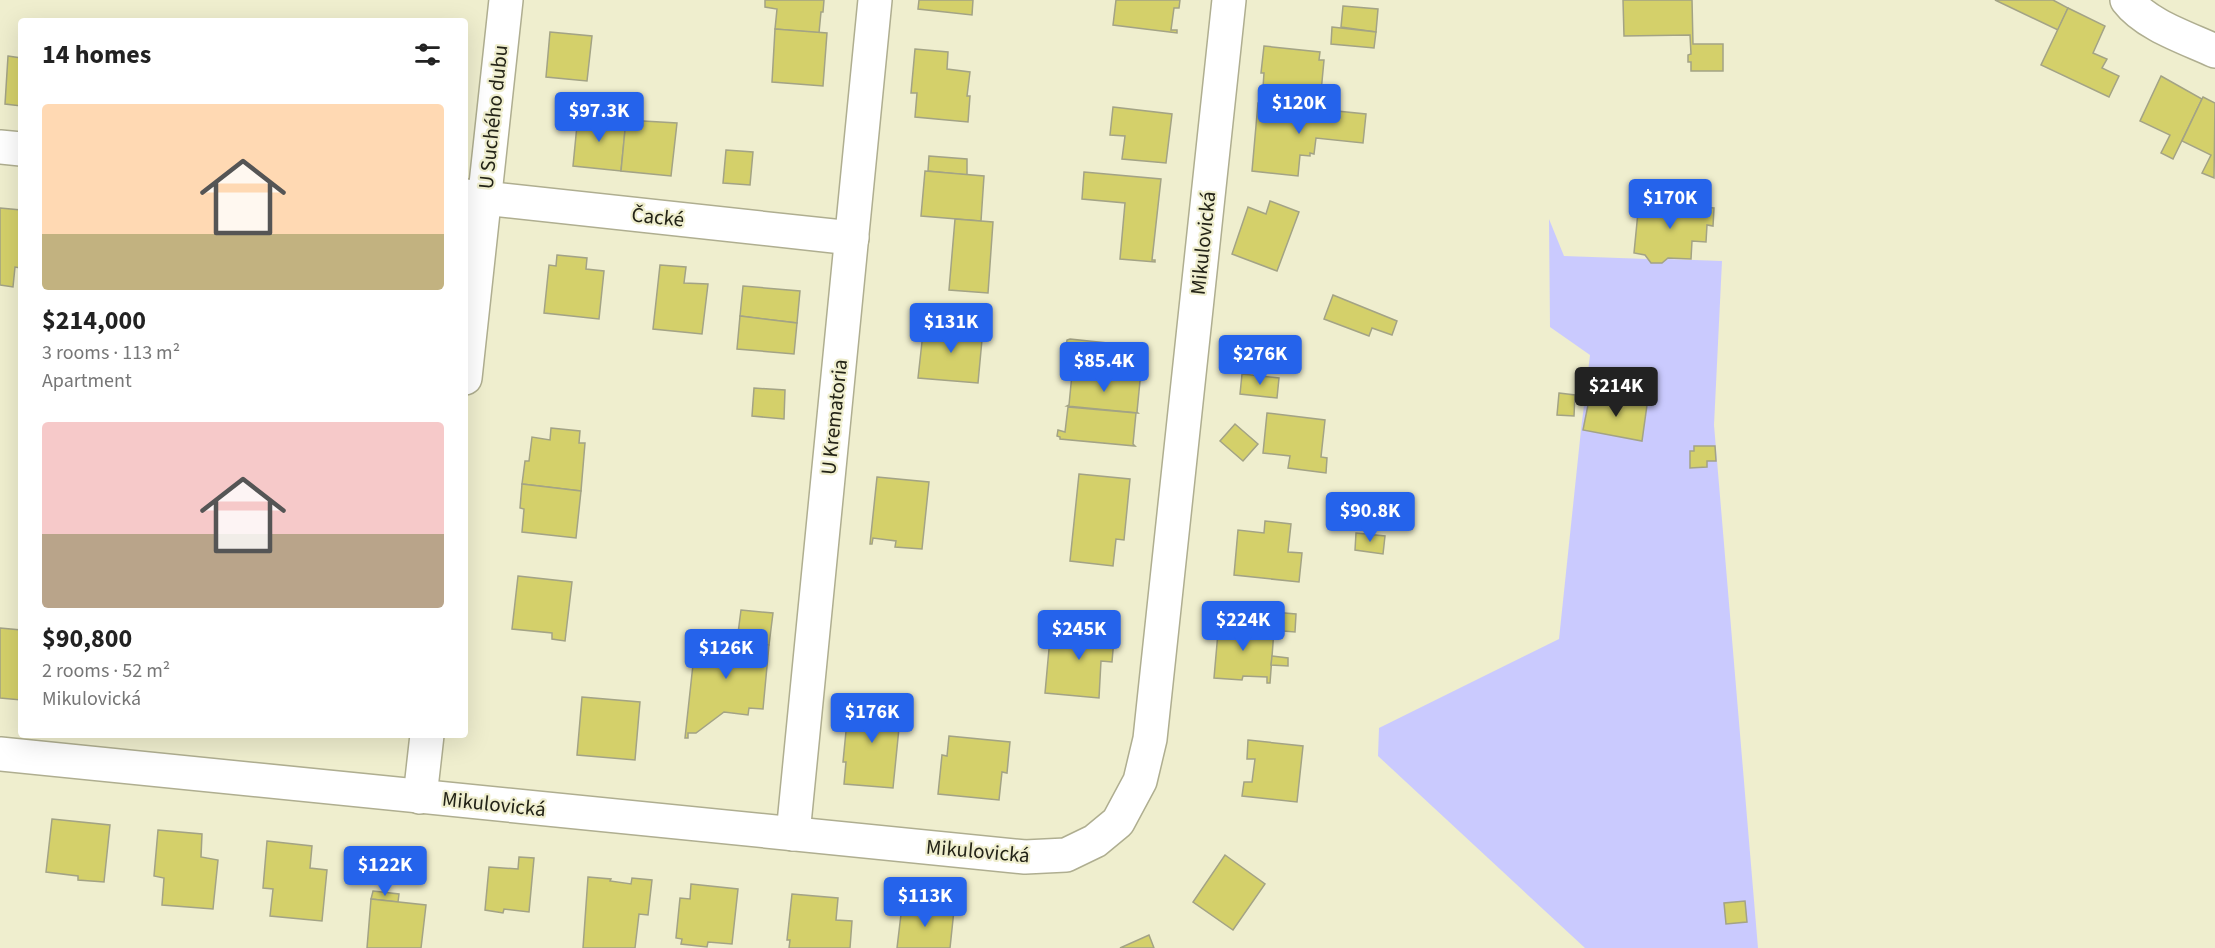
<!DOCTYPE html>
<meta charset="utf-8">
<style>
:root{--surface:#fff;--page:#f2f2f2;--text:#222;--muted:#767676;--accent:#2563eb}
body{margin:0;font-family:"Source Sans 3",sans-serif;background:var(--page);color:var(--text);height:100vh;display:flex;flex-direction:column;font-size:22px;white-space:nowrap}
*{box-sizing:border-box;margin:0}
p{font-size:20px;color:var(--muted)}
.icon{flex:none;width:33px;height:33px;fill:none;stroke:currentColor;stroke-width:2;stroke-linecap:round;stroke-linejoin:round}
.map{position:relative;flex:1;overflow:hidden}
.panel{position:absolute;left:18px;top:18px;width:450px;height:720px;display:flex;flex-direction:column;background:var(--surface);border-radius:6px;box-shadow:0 6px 24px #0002}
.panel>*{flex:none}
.price{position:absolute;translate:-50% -51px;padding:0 14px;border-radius:6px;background:var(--accent);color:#fff;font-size:20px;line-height:39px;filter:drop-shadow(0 2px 3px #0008)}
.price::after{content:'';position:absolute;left:50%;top:36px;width:18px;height:14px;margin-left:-9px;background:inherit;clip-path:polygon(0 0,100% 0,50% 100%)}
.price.current{background:#222;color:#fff}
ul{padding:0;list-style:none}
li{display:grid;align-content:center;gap:12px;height:318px;padding:0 24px}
li span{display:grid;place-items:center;height:186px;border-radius:6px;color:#555}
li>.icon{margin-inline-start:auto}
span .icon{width:108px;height:108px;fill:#fffc;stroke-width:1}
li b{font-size:26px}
h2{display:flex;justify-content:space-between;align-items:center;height:72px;padding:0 24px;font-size:26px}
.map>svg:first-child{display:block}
.green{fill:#cacafe}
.building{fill:#d4d06a;stroke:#a3a385;stroke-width:1.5}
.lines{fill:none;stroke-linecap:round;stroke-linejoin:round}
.minor-casing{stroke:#afae90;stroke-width:36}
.minor{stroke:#fff;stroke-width:33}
.labels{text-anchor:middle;stroke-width:4.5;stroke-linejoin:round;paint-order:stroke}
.street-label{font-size:21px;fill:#232317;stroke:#efeece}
</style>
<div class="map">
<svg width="2215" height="948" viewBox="0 0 2215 948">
<rect width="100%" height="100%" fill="#efeece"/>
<path class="green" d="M1549,219L1564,256L1647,259L1651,263H1662L1666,259L1722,261L1714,425L1758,948H1585L1378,756L1379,728L1559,639L1581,430L1590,355L1550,327Z"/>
<g class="building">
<path d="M765,0H824L823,12H821L819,33L775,29L777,9L765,7Z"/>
<path d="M919,0H973L972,15L918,9Z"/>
<path d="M1116,0H1180L1179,8H1174L1171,30H1177V33L1113,25Z"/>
<path d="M1623,0H1692L1693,44H1723V71H1691V62H1688V55L1691,54L1690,35L1624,36Z"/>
<path d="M1995,0H2053L2068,8L2058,30Z"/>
<path d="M1343,6L1378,9L1376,32L1341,27Z"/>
<path d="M2068,8L2105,26L2093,53L2107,59L2102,68L2119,76L2109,97L2041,65Z"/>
<path d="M1332,27L1376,32L1374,48L1331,44Z"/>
<path d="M775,29L827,33L823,86L772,82Z"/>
<path d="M550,32L592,36L587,81L546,77Z"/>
<path d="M1264,46L1320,52L1319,60H1324L1320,103L1314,102V109L1305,107V106L1262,102L1264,73H1261Z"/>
<path d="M915,49L948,52L947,69L970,72L967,96H970L968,122L915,117L917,93H911Z"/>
<path d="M8,56L21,58V106L5,104Z"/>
<path d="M2161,76L2202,99L2173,159L2161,153L2170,135L2140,121Z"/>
<path d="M2203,97L2215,103L2214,178L2202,173L2211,155L2182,141Z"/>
<path d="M1258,103L1366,114L1363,143L1316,138L1314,154L1310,153V156L1300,155L1298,176L1252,171Z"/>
<path d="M1113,107L1172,114L1166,163L1122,159L1125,136L1110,135Z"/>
<path d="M578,115L626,120L621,171L573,166Z"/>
<path d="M626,120L677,123L671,176L621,171Z"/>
<path d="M726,150L753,152L750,185L723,183Z"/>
<path d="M929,156L967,159V175L928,171Z"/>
<path d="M925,171L984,176L981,221L921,216Z"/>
<path d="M1084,172L1161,179L1152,260H1155V262L1120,259L1125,203L1082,199Z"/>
<path d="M1270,201L1299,212L1277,271L1232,254L1248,207L1266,214Z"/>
<path d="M1639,202L1714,208L1713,226L1707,225L1706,242L1692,241L1691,259L1668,258L1662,263H1651L1645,255L1634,253Z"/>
<path d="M0,208L21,210V268L15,267L13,287L0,285Z"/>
<path d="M955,219L993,222L988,293L949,290Z"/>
<path d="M557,255L587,258L586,269L604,271L599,319L544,313L549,265L556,266Z"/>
<path d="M660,265L686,267L684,283L708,284L702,334L653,329Z"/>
<path d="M743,286L800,291L797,323L740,316Z"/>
<path d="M1333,295L1397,321L1392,335L1372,328L1369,336L1324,319Z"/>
<path d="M740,316L797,323L794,354L737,349Z"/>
<path d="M924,324L983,329L978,383L918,378Z"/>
<path d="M1070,339L1145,347L1140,380L1079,373L1080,359H1076L1077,349L1066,347L1067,340Z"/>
<path d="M1070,372L1142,380L1140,381L1137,412L1138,413L1067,406L1069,405L1072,374Z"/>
<path d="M1242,374L1279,378L1277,398L1240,394Z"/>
<path d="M754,388L785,390L784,419L752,416Z"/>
<path d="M1559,393L1575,395L1574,416L1557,415Z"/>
<path d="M1590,395L1647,405L1642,441L1583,430Z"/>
<path d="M1068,407L1136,413L1133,444L1135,446L1060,439V437L1057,436L1058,430L1065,432Z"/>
<path d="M1267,413L1325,420L1321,457L1327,458L1326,473L1288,468L1290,456L1263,453Z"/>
<path d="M1235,424L1258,444L1243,461L1220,441Z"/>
<path d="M551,428L580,431L579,443H585L581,491L522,484L525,461H529L532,437L550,440Z"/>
<path d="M1694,446H1715L1716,461H1707V467L1690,468V451H1694Z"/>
<path d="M1079,474L1130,479L1124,540L1116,539L1113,566L1070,561Z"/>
<path d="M877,477L929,482L922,549L895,547L896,541L873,538L872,544H870Z"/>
<path d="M522,484L581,491L576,538L522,532L524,509L520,508Z"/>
<path d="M1265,521L1291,524L1288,552L1302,553L1299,582L1234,575L1238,530L1264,533Z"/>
<path d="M1356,533L1385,536L1383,554L1355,550Z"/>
<path d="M518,576L572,582L565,641L552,639V633L512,629Z"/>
<path d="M741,610L773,613L769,645L737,641Z"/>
<path d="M1249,610L1296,614L1295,632L1247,628Z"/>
<path d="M1219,621L1247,624V628L1274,630L1270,683H1267V677L1243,676L1242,680L1214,678Z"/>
<path d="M1077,623L1115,627L1112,662L1101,661L1099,698L1045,693L1050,638L1075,641Z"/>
<path d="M0,628L21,630V700L0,698Z"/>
<path d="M696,637L769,645L763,709L749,708L748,715L724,712L696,733H688V738H685Z"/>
<path d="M1272,656L1288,658V666L1271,665Z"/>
<path d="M582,697L640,702L635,760L577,755Z"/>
<path d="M864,697L894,699L893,717L900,718L893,788L844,784L846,762H843L848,711L862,712Z"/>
<path d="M949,736L1010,742L1007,773L1002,772L999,800L938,794L942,755L947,756Z"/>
<path d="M1248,740L1303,746L1297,802L1242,796L1244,782H1252L1255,759H1247Z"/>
<path d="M52,819L110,825L104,882L78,880V876L46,872Z"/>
<path d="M158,830L202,834L201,857L218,860L213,909L162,905L164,878L154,876Z"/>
<path d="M267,841L312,846L310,868L327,870L322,921L270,916L273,889L263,888Z"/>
<path d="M1225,855L1265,884L1233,930L1193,902Z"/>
<path d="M519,857L534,858L529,912L504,909L503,913L485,910L489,867L518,869Z"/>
<path d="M588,877L611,879L610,881L631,884L632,878L652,880L648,915L639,914L635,948H583Z"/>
<path d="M691,884L738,889L732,944L708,942L707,947L681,944L682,939L676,938L680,898L690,899Z"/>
<path d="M373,891L399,894L398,902L371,899Z"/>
<path d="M792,894L838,898L836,920L852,921L850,948H789L790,940H787Z"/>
<path d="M371,899L426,905L421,948H367Z"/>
<path d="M1745,901L1747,922L1726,924L1724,903Z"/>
<path d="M902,906L954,910L950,948H897Z"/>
<path d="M1149,935L1154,948H1120Z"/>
</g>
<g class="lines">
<defs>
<g id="minor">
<path d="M2127,0C2146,25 2187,38 2215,51"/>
<path d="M0,147L21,149"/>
<path d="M465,196L852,238"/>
<path d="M465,378L506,0"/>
<path d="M0,754L1025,857L1066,855L1095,841L1118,822L1140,781L1150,739L1229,0"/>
<path d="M420,797L427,735"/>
<path d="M793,834L875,0"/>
</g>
</defs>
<use href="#minor" class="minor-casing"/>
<use href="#minor" class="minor"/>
</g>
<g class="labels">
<g class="street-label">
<text transform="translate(493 117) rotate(-84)" y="7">U Suchého dubu</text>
<text transform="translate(658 217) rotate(6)" y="7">Čacké</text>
<text transform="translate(1203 243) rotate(-84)" y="7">Mikulovická</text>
<text transform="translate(834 417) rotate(-84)" y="7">U Krematoria</text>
<text transform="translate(494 804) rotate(6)" y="7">Mikulovická</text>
<text transform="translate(978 851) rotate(5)" y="7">Mikulovická</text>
</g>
</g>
</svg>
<b class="price" style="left:1299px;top:135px">$120K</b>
<b class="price" style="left:599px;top:143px">$97.3K</b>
<b class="price" style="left:1670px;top:230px">$170K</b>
<b class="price" style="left:951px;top:354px">$131K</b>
<b class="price" style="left:1260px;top:386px">$276K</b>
<b class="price" style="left:1104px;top:393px">$85.4K</b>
<b class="price current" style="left:1616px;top:418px">$214K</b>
<b class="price" style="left:1370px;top:543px">$90.8K</b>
<b class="price" style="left:1243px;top:652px">$224K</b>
<b class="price" style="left:1079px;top:661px">$245K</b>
<b class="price" style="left:726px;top:680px">$126K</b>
<b class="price" style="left:872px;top:744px">$176K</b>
<b class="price" style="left:385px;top:897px">$122K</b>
<b class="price" style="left:925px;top:928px">$113K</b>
<section class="panel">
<h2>14 homes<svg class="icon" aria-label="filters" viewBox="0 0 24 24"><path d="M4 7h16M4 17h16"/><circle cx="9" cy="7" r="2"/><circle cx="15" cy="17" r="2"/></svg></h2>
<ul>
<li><span style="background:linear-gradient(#ffd9b3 70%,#c2b280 0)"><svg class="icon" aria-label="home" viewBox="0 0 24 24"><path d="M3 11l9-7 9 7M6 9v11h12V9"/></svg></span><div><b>$214,000</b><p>3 rooms · 113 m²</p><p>Apartment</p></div></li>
<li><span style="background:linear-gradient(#f6c9c9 60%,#b9a48a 0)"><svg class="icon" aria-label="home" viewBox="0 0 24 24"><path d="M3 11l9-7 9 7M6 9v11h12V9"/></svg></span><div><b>$90,800</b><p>2 rooms · 52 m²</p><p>Mikulovická</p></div></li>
</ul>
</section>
</div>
